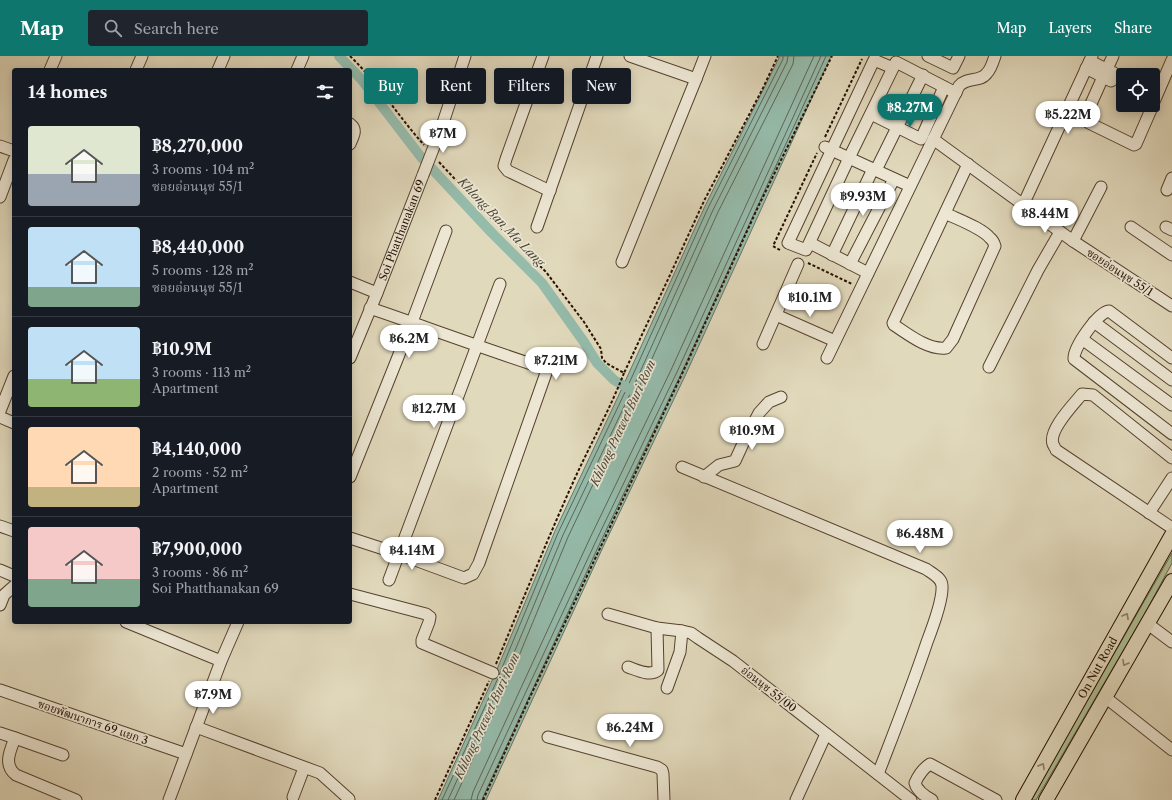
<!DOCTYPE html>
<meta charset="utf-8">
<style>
:root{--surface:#171b24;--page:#20242c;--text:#f1f3f6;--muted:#9ea1a6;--line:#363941;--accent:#0f766e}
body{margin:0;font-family:"Libre Caslon Text","Noto Serif Thai",serif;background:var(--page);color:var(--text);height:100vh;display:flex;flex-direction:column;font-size:15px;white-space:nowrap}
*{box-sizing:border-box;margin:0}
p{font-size:13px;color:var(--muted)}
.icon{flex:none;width:22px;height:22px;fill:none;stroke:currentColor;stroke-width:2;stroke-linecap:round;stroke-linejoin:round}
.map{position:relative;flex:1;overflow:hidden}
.panel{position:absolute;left:12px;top:12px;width:340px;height:556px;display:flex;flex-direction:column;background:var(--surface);border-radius:4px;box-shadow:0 2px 10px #0003}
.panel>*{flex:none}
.banner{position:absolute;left:364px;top:12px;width:380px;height:36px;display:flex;gap:8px}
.buttons{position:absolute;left:1116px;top:12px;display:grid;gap:8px}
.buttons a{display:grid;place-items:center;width:44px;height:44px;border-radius:4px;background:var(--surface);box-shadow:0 2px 10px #0003;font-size:20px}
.price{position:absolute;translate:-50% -34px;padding:0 9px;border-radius:14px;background:#fff;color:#222;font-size:13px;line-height:26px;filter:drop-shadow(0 1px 2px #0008)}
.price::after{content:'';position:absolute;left:50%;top:24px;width:12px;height:9px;margin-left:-6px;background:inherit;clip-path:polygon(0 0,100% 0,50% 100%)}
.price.selected{background:var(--accent);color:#fff}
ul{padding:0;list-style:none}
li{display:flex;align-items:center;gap:12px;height:100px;padding:0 16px}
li+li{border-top:1px solid var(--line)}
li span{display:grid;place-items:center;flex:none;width:112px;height:80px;border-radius:4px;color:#555}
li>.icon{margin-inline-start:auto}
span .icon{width:48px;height:48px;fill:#fffc;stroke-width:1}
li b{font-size:17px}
h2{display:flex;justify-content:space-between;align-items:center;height:48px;padding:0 16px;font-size:17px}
.chip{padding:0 14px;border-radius:4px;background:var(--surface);box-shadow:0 2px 10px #0003;font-size:14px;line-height:36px}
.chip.selected{background:var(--accent);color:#fff}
header{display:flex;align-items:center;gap:24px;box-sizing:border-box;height:56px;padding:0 20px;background:var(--accent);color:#fff}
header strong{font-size:19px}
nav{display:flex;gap:22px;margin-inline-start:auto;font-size:14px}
.search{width:280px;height:36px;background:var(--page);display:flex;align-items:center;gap:10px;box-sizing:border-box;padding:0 14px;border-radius:4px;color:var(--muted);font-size:15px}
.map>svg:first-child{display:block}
.green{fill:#aec094;stroke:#6a684a}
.water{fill:#95bbab;stroke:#697667}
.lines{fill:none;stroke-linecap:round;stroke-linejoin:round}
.shore{stroke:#5e6556;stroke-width:1}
.canal{stroke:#95bbab;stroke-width:10}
.minor-casing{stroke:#56422f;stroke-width:13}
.major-casing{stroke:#270f00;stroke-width:16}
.path{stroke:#270f00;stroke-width:2;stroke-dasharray:3 2;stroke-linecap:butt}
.minor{stroke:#ece6d3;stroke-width:11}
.major{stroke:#e1d9bc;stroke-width:14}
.minor-bridge-casing{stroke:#56422f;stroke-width:13;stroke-linecap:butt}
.minor-bridge{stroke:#ece6d3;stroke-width:11}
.oneway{stroke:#8d7e67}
.labels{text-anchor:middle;stroke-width:3.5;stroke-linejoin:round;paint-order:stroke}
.street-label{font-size:11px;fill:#270f00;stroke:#ece6d3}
.water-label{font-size:12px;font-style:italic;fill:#4e4b3c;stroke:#ece6d3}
</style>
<header>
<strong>Map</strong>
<div class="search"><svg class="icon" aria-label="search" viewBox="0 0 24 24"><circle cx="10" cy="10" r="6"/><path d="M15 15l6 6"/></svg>Search here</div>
<nav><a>Map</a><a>Layers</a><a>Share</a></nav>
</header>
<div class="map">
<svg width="1172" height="744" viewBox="0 0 1172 744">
<rect width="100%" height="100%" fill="#e1d9bc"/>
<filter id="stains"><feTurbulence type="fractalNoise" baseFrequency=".005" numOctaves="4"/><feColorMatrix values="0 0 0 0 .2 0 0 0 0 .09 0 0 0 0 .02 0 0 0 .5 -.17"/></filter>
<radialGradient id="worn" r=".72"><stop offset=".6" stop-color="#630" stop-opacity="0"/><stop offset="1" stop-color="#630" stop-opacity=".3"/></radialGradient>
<path class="green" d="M1172,497V507L1145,557L1036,744H1030Z"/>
<path class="water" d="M780,0H831L685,320L604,489L486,744H438L495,618L555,475L623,330L705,150Z"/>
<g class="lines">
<g class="shore">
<path d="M499,619L558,477L627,332L708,152L783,3V0"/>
<path d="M442,744L499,620"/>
<path d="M448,744L504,621L563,479L632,334L713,154L787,6L788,0"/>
<path d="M454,744L509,624L568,481L637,336L718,156L793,8L794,0"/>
<path d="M471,744L473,736L590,482L671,314L814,0"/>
<path d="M477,744L478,739L596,485L677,316L821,0"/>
<path d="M482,744L483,741L600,487L681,318L826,0"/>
</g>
<path class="canal" d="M339,0L361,23L421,101L492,177L542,227L584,286L597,307L614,324L635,336"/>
<defs>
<g id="minor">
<path d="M543,0L506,103L504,110L508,115L550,135"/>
<path d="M630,0L696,23"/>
<path d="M928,0L953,12L959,0"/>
<path d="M1090,5L1114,17L1116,22"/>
<path d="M893,12L874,4L788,187L806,194L849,102L893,12L896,6L956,37"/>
<path d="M1086,12L1111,25L1116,22L1123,25"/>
<path d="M1107,13L1113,0"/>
<path d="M50,14L56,0"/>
<path d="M136,14L142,0"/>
<path d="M218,14L224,0"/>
<path d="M297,14L303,0"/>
<path d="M1103,21L1086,59V63L1089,67L1134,89L1136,88L1153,49"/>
<path d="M1153,48L1172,4"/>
<path d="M871,58L921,83L944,31"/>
<path d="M350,68C358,74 353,80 350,88"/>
<path d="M442,70L465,0"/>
<path d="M933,83L1073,185L1172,250"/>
<path d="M0,90L14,95"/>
<path d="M825,91L910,130"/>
<path d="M876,114L923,19"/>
<path d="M1167,134L1172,122"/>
<path d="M0,141L14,104"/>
<path d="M1023,149L1092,0"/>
<path d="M945,157C957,163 982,172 990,182C993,184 994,187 995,190L953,283L946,292C928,294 909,279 894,269L893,267L968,108"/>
<path d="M537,171L597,0"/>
<path d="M1131,171L1172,199"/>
<path d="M1166,171L1172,174"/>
<path d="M1073,185L1101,131"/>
<path d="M810,187L868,217"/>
<path d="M832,199L873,113"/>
<path d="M622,206L696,23L705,0"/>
<path d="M850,208L894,123"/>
<path d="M350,226L377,237"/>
<path d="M776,259L835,285"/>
<path d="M1094,266L1172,324"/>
<path d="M1082,283L1172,349"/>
<path d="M763,288L798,208"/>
<path id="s1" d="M350,302L377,237L423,119"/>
<path d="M827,302L959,30C968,20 980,27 987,17C991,13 993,6 995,0"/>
<path d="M1172,302L1109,255C1098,256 1073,292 1074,303L1172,378"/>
<path d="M989,311L1038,214L1060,176"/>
<path d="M0,355L14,320"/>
<path d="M0,361L14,367"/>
<path d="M1172,402L1093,339L1082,338C1074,348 1048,374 1053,388C1053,389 1056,393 1056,394L1172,472"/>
<path d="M682,411L926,513C933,518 942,522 942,530C943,543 932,573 927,586C912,631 895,674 878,718"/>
<path d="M350,421L412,266L446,175"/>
<path d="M704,421L719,409L735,405L746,381L759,357L769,346L781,341"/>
<path d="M1149,457L1172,422"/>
<path d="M0,470L14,475"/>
<path d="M350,482L399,498L464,522L473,518L479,507L546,317L543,312C485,293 428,272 370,252"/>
<path d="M0,514L14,520"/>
<path d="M389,524L500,228"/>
<path d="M350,538L426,558L430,561L429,566L422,584V587L493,617"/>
<path d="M0,549L4,539L14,530"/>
<path d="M608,558L657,572L682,575L691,577L698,582L733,605L911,744"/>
<path d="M126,566L221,605"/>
<path d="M1148,568L1172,586"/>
<path d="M628,611C637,614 650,621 658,614L657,572"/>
<path d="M667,632L680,596L682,575"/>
<path d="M0,634L186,698"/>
<path d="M1105,641L1172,694"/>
<path d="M196,671L320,717L349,743"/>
<path d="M0,677L15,682C10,695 3,709 16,719L76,744"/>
<path d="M548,681L657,711L662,714L663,718L664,744"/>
<path d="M15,682L63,699"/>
<path d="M293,741L304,712"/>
<path d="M169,744L221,605L238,566"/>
<path d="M796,744L826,678"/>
<path d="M932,744C925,740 917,735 915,727C918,720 924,712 930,708L996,744"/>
</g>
<g id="major">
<path id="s2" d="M1023,744L1172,479"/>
<path d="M1046,744L1172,525"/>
</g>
</defs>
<use href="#minor" class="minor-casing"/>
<use href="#major" class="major-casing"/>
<g class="path">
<path d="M350,0C378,27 398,60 424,89"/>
<path d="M825,81L862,3"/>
<path d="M439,106L495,166L546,216L584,266L601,293L602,302L606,307L624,317L670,219L704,145L763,32L778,0"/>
<path d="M780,194L773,190L817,97"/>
<path d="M808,207L852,228"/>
<path d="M496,608C522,546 547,484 575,422C591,387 610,353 624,317"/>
<path d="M435,744L489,625"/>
<path d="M483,744L530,641L682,318L758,151L832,0"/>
</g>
<use href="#minor" class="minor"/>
<use href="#major" class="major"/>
<defs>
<path id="minor-bridge" d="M423,119L442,70"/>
</defs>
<use href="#minor-bridge" class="minor-bridge-casing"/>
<use href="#minor-bridge" class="minor-bridge"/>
</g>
<defs><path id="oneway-chevron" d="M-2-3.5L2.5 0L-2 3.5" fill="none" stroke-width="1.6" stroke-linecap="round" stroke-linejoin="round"/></defs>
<g class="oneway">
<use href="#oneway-chevron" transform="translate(1126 560) rotate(-61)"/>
<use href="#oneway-chevron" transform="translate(1125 607) rotate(120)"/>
<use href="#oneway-chevron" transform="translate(1042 710) rotate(-61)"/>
</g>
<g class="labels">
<g class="street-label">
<text dy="4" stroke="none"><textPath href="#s1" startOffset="138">Soi Phatthanakan 69</textPath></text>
<text transform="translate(1120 216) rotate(33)" y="4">ซอยอ่อนนุช 55/1</text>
<text dy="4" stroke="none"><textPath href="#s2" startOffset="152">On Nut Road</textPath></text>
<text transform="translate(769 633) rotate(38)" y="4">อ่อนนุช 55/00</text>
<text transform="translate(93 666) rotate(19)" y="4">ซอยพัฒนาการ 69 แยก 3</text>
</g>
<g class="water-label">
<text transform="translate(501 166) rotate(46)" y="4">Khlong Ban Ma Lang</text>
<text transform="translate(623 367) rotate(-65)" y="4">Khlong Prawet Buri Rom</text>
<text transform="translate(487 660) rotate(-65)" y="4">Khlong Prawet Buri Rom</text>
</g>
</g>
<rect width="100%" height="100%" filter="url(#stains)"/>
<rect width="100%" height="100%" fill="url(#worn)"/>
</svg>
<div class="buttons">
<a><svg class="icon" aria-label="locate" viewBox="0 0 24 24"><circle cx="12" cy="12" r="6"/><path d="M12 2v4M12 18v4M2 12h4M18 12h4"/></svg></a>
</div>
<b class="price selected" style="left:910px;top:72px">฿8.27M</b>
<b class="price" style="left:1068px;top:79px">฿5.22M</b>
<b class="price" style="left:443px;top:98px">฿7M</b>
<b class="price" style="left:863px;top:161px">฿9.93M</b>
<b class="price" style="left:1045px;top:178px">฿8.44M</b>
<b class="price" style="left:810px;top:262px">฿10.1M</b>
<b class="price" style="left:409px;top:303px">฿6.2M</b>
<b class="price" style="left:556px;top:325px">฿7.21M</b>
<b class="price" style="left:434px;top:373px">฿12.7M</b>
<b class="price" style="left:752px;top:395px">฿10.9M</b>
<b class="price" style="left:920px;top:498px">฿6.48M</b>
<b class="price" style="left:412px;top:515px">฿4.14M</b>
<b class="price" style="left:213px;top:659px">฿7.9M</b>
<b class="price" style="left:630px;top:692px">฿6.24M</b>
<div class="banner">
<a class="chip selected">Buy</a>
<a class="chip">Rent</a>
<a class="chip">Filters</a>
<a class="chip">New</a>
</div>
<section class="panel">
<h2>14 homes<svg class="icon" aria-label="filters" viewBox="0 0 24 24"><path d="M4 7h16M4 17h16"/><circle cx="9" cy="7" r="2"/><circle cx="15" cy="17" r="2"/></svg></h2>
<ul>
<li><span style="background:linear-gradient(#dfe7d0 60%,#9aa5b1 0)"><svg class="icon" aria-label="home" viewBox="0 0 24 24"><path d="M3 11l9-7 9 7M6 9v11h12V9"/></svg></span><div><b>฿8,270,000</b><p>3 rooms · 104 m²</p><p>ซอยอ่อนนุช 55/1</p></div></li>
<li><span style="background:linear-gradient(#bfe0f5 75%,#7fa58c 0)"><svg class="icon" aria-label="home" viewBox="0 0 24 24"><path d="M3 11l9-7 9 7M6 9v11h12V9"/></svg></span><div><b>฿8,440,000</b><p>5 rooms · 128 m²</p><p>ซอยอ่อนนุช 55/1</p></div></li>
<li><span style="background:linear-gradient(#bfe0f5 65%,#8fb573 0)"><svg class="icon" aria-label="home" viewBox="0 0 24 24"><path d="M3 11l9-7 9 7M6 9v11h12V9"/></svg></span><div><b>฿10.9M</b><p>3 rooms · 113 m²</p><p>Apartment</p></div></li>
<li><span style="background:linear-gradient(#ffd9b3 75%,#c2b280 0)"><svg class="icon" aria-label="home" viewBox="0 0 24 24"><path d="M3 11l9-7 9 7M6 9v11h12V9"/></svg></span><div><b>฿4,140,000</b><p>2 rooms · 52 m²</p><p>Apartment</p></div></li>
<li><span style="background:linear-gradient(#f6c9c9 65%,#7fa58c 0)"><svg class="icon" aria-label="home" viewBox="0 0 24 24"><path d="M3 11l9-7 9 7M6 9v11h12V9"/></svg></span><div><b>฿7,900,000</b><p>3 rooms · 86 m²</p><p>Soi Phatthanakan 69</p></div></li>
</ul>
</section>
</div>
